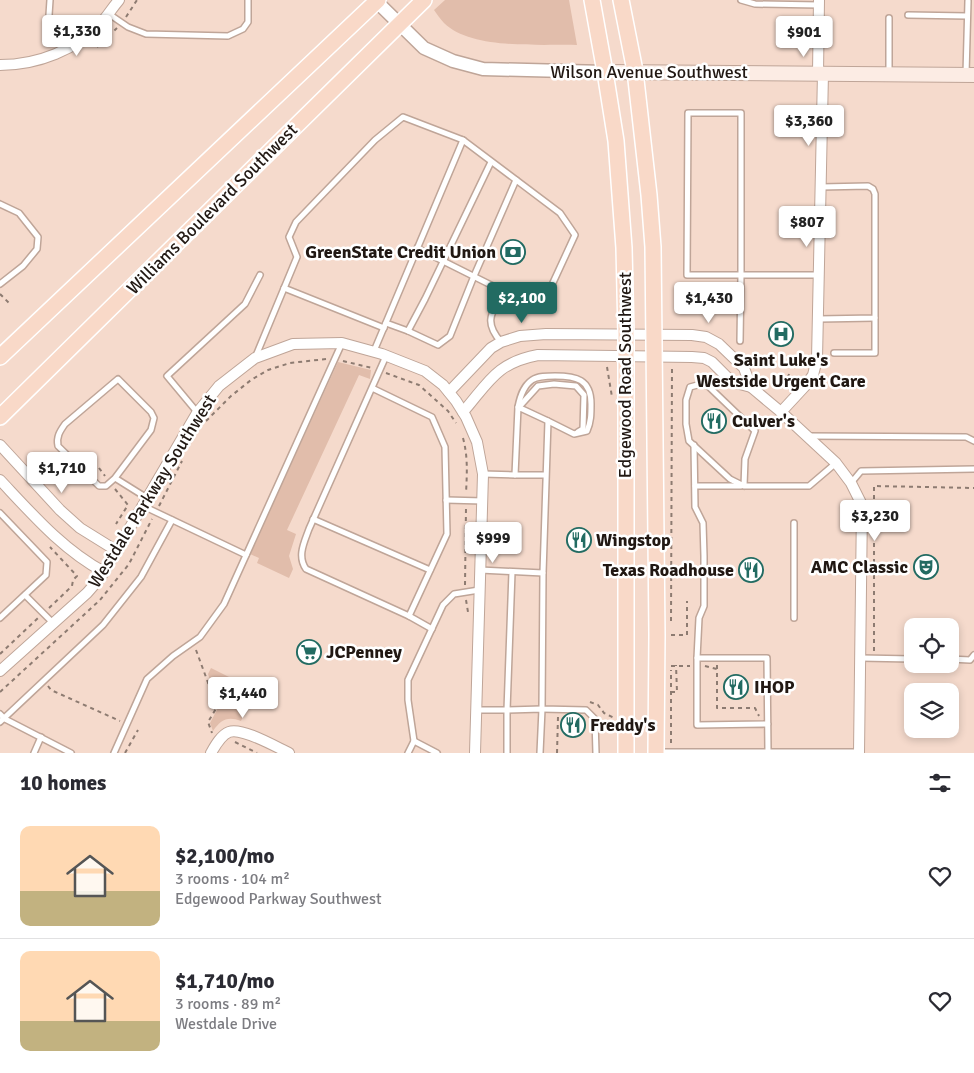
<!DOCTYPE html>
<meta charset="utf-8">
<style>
:root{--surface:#fff;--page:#f2f2f3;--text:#2b2b33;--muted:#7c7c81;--line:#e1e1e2;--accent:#226b62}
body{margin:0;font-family:Signika,sans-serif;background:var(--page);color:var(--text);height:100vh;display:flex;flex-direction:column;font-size:19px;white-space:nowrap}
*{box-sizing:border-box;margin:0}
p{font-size:16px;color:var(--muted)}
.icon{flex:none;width:28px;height:28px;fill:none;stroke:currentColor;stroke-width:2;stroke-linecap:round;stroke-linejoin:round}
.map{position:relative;height:753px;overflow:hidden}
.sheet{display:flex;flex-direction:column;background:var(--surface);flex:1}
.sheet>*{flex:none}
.tools{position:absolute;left:904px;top:618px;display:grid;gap:10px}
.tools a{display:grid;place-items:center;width:55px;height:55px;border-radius:10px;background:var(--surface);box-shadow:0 2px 8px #0003;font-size:25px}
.price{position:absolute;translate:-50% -42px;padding:0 11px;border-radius:5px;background:#fff;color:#222;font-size:16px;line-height:32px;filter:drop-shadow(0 1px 2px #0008)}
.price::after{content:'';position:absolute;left:50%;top:30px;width:15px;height:11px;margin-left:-8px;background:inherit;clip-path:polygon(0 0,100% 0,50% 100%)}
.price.selected{background:var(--accent);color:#fff}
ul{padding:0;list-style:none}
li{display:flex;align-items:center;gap:15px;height:125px;padding:0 20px}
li+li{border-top:1px solid var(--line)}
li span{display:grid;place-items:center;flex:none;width:140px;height:100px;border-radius:10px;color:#555}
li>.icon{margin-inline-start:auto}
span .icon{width:60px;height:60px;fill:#fffc;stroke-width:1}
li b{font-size:21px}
h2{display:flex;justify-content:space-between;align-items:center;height:60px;padding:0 20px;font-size:21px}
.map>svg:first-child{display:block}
.green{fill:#e1bdab}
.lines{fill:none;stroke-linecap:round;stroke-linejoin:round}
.service-casing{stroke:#bfa598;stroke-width:8}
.minor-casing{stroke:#bfa598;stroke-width:12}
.tertiary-casing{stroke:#bfa598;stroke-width:15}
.secondary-casing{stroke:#bfa598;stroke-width:16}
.primary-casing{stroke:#fff;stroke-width:18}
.path{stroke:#8d7b71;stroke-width:2;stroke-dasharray:4 4;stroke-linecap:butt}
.service{stroke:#fff;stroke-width:5}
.minor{stroke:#fff;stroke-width:10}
.tertiary{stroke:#fff;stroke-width:12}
.secondary{stroke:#fcece4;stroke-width:14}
.primary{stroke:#f9d9c8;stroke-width:15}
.labels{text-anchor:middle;stroke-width:5;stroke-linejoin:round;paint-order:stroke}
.street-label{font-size:18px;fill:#211813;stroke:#fff}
.poi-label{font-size:18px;font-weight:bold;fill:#211813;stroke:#fff;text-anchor:start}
</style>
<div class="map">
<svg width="974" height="753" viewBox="0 0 974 753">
<rect width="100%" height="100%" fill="#f5dacc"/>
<g class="green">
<path d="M445,0H569L577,45C540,44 471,50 444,23C440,19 437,14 434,10Z"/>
<path d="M338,362L371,370L370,379L359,375L287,530L296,534L289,556L293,569L289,578L257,563L259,558L250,554Z"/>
<path d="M211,668L255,690L241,721C227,716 221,720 213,731L210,723L219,706L208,674Z"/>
</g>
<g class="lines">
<defs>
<g id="service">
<path d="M741,0L755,4L819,5"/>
<path d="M109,14L128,27L146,34L228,36L243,29L248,22V0"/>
<path d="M49,15L50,0"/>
<path d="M908,15L967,16"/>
<path d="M889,73V18"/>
<path d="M966,74L968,1"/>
<path d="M0,204L19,213L38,237L37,249L23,266L0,284"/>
<path d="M417,248L503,291"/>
<path d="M284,288L384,328"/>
<path d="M819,319L875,318V194L873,189L868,186L821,187"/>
<path d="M386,323L408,331L425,299L491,162"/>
<path d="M408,331L438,345L450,336L474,276L516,180"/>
<path d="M740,341L741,275H687L688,113H741V275H819"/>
<path d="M374,351L463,140"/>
<path d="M834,353H875V318"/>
<path d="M255,358L297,257L289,237L296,222L375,140L403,117L463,140L560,213L575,235L545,300L531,304L503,291C492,313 483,321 501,342"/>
<path d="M372,388L432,417L445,447L447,534L409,616L306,569C297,556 304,543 309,529L386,356"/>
<path d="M518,407C520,397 523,386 532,380C538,376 547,376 555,376C576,376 591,379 591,404C591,414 591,422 587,431L574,434L548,421"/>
<path d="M519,407L538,386L554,384L576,386L584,395L583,429L578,432"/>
<path d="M197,412L167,376L245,304L260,275"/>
<path d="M808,436L966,437L974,441"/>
<path d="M694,445L695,507L703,523L704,556V606L699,618L697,658"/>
<path d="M483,474L515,475"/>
<path d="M115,478L151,430L154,418L151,412L118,379L65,424C60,431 56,437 58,446L99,486H106L115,478L147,498"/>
<path d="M851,483L861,471L974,469"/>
<path d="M695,486H741"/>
<path d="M744,486L730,479L689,441L686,424V400L690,387L705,383L755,431L745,459L744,486H809L836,463"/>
<path d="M446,500L483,501"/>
<path d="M143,506L246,555"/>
<path d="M0,513L47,562L46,575L0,618"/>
<path d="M313,519L430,570"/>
<path d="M794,523V618"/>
<path d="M480,570L543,573L548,421L518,407L515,475H546"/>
<path d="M512,572L507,710L542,709L540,753"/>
<path d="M543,573L542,709L586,710L595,719L596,753"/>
<path d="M25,595L53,623"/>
<path d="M409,616L432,629"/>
<path d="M861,658L912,659"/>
<path d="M950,659L970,660L974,655"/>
<path d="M476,710H507V753"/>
<path d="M0,714L5,719L71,753"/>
<path d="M0,722L103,625L141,577L172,520"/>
<path d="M768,724L697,725V658H767L768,752"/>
<path d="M414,741L437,753"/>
<path d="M659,752H859"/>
<path d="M34,753L41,737"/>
<path d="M114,753L147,679L173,656L200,637L224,604L342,343"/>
<path d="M408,753L414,741L408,700V680L443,605L454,594L479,590"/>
</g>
<g id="minor">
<path d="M0,65C38,65 76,50 102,22C108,15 113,7 119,0"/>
<path d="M818,73L819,0"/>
<path d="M449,392L491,348L501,342L520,336L546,334L692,335L706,337L719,344L744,368L751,387"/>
<path d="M463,412C489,382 496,363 538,355L692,357L704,358L712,362L732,382L751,387L781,412L836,463L851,483L862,505L859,753"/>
<path d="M781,412L806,385L813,375L817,359L823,73"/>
<path d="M0,445L60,510L80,528L117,551"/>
<path d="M0,480C32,514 63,550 104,572"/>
<path d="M0,671L87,593L101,577L197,413L219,386L255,358L293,344L342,343L382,354L425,371L443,385L456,401L466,417L477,442L483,474L475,753"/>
<path d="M211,753C215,746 221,735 229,732C242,727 276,747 289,753"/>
</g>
<path id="tertiary" d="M376,1L424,48L453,61L483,69L605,72"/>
<path id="secondary" d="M605,72L974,75"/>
<g id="primary">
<path d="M592,0L605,72L616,141L624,248L626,334V753"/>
<path d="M621,0L635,71L649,195L653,247L657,635L656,753"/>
<path d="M0,357L378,0"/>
<path d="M0,417L424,0"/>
</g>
</defs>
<use href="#service" class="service-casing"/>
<use href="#minor" class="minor-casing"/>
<use href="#tertiary" class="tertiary-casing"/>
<use href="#secondary" class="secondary-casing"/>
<use href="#primary" class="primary-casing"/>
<g class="path">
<path d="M126,17L137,0"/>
<path d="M97,47L117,28"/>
<path d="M0,294L10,304"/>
<path d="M343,361L372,368"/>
<path d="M607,367L612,397"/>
<path d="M386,373L419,385L448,411L456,423"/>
<path d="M786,385L789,374"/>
<path d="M206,421L231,396L251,380L268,370L290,363L326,359"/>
<path d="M463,438C468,456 467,474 466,493"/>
<path d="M99,468L105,476"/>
<path d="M115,489L128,505L116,524"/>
<path d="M159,506L182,461"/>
<path d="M465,585L466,508"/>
<path d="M466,600L468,612"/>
<path d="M49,608L72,586L73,580L77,576L50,547"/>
<path d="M671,621L672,368"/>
<path d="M671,635H687V601"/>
<path d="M196,650L217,707L208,722L212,733"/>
<path d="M874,651V486L974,488"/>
<path d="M0,654L38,618"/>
<path d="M717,665V708H755L759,716"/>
<path d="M671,666H690"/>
<path d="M705,666L717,669"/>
<path d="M48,686L51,690L120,721"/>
<path d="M0,692L100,600L129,564L152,519"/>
<path d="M671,692H677L676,665"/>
<path d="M590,702L598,705L604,713L614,718"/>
<path d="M235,742L257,753"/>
<path d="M671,743V670"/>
<path d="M125,753L138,730"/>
<path d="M557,753L558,717"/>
</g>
<use href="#service" class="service"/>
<use href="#minor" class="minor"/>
<use href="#tertiary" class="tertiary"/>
<use href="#secondary" class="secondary"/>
<use href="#primary" class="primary"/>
</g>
<defs>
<symbol id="bank-ring" viewBox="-11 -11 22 22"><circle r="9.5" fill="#fff" stroke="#226b62" stroke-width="1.5"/><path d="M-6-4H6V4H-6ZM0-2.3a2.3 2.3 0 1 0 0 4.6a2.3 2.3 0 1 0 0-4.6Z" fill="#226b62"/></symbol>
<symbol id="hospital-ring" viewBox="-11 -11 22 22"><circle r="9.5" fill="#fff" stroke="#226b62" stroke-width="1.5"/><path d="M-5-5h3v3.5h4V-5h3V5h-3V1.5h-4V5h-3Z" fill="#226b62"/></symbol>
<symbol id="restaurant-ring" viewBox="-11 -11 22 22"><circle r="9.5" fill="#fff" stroke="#226b62" stroke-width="1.5"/><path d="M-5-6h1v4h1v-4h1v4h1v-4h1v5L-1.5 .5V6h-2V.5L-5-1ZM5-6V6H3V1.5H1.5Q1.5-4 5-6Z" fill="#226b62"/></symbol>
<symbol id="theatre-ring" viewBox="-11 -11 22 22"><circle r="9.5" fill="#fff" stroke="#226b62" stroke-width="1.5"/><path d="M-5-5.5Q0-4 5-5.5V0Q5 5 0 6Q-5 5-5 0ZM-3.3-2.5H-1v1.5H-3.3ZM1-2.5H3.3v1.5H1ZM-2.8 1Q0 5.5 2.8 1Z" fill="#226b62"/></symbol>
<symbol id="supermarket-ring" viewBox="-11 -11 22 22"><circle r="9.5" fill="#fff" stroke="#226b62" stroke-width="1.5"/><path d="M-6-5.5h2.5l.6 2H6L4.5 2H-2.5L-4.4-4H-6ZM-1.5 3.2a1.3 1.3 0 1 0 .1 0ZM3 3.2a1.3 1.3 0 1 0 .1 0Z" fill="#226b62"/></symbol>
</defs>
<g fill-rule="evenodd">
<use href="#bank-ring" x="499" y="238" width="28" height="28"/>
<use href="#hospital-ring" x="767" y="320" width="28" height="28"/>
<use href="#restaurant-ring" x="700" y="407" width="28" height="28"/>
<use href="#restaurant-ring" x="565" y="526" width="28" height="28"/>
<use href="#theatre-ring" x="912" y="553" width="28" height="28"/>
<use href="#restaurant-ring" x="737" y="556" width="28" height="28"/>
<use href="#supermarket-ring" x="295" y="638" width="28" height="28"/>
<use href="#restaurant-ring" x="722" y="673" width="28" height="28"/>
<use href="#restaurant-ring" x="559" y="711" width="28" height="28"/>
</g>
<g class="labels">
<g class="street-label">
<text x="649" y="78">Wilson Avenue Southwest</text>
<text transform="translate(212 209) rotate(-45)" y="6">Williams Boulevard Southwest</text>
<text transform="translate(625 375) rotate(-90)" y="6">Edgewood Road Southwest</text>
<text transform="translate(152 491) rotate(-58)" y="6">Westdale Parkway Southwest</text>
</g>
<g class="poi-label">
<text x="496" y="258" text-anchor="end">GreenState Credit Union</text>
<text x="781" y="366" text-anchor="middle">Saint Luke's<tspan x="781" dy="21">Westside Urgent Care</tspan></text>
<text x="732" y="427">Culver's</text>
<text x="596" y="546">Wingstop</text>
<text x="908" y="573" text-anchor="end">AMC Classic</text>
<text x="734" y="576" text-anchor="end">Texas Roadhouse</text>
<text x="326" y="658">JCPenney</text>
<text x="754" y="693">IHOP</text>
<text x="590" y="731">Freddy's</text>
</g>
</g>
</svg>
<div class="tools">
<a><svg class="icon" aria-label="locate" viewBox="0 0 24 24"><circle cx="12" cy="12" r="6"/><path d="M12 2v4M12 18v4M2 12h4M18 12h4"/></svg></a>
<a><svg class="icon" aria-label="layers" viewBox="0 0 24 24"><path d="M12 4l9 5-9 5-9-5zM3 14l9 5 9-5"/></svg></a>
</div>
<b class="price" style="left:77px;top:57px">$1,330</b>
<b class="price" style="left:804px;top:58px">$901</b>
<b class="price" style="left:809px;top:147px">$3,360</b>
<b class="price" style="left:807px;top:248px">$807</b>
<b class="price selected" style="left:522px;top:324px">$2,100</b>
<b class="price" style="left:709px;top:324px">$1,430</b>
<b class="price" style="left:62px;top:494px">$1,710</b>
<b class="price" style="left:875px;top:542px">$3,230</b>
<b class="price" style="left:493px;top:564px">$999</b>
<b class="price" style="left:243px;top:719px">$1,440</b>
</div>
<section class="sheet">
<h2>10 homes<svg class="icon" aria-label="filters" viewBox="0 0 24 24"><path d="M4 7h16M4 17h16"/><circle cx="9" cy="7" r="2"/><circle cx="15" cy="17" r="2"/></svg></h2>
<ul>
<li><span style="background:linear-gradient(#ffd9b3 65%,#c2b280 0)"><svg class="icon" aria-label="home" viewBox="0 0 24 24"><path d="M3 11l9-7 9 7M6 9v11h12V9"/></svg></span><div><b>$2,100/mo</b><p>3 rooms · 104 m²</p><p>Edgewood Parkway Southwest</p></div><svg class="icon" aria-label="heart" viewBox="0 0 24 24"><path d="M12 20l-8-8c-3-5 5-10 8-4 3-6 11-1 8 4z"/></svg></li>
<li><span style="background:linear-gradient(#ffd9b3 70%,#c2b280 0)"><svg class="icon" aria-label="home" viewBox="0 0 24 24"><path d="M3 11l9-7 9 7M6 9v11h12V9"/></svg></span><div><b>$1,710/mo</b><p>3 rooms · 89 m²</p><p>Westdale Drive</p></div><svg class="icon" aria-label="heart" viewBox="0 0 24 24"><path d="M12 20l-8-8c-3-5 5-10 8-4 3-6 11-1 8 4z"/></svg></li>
</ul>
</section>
